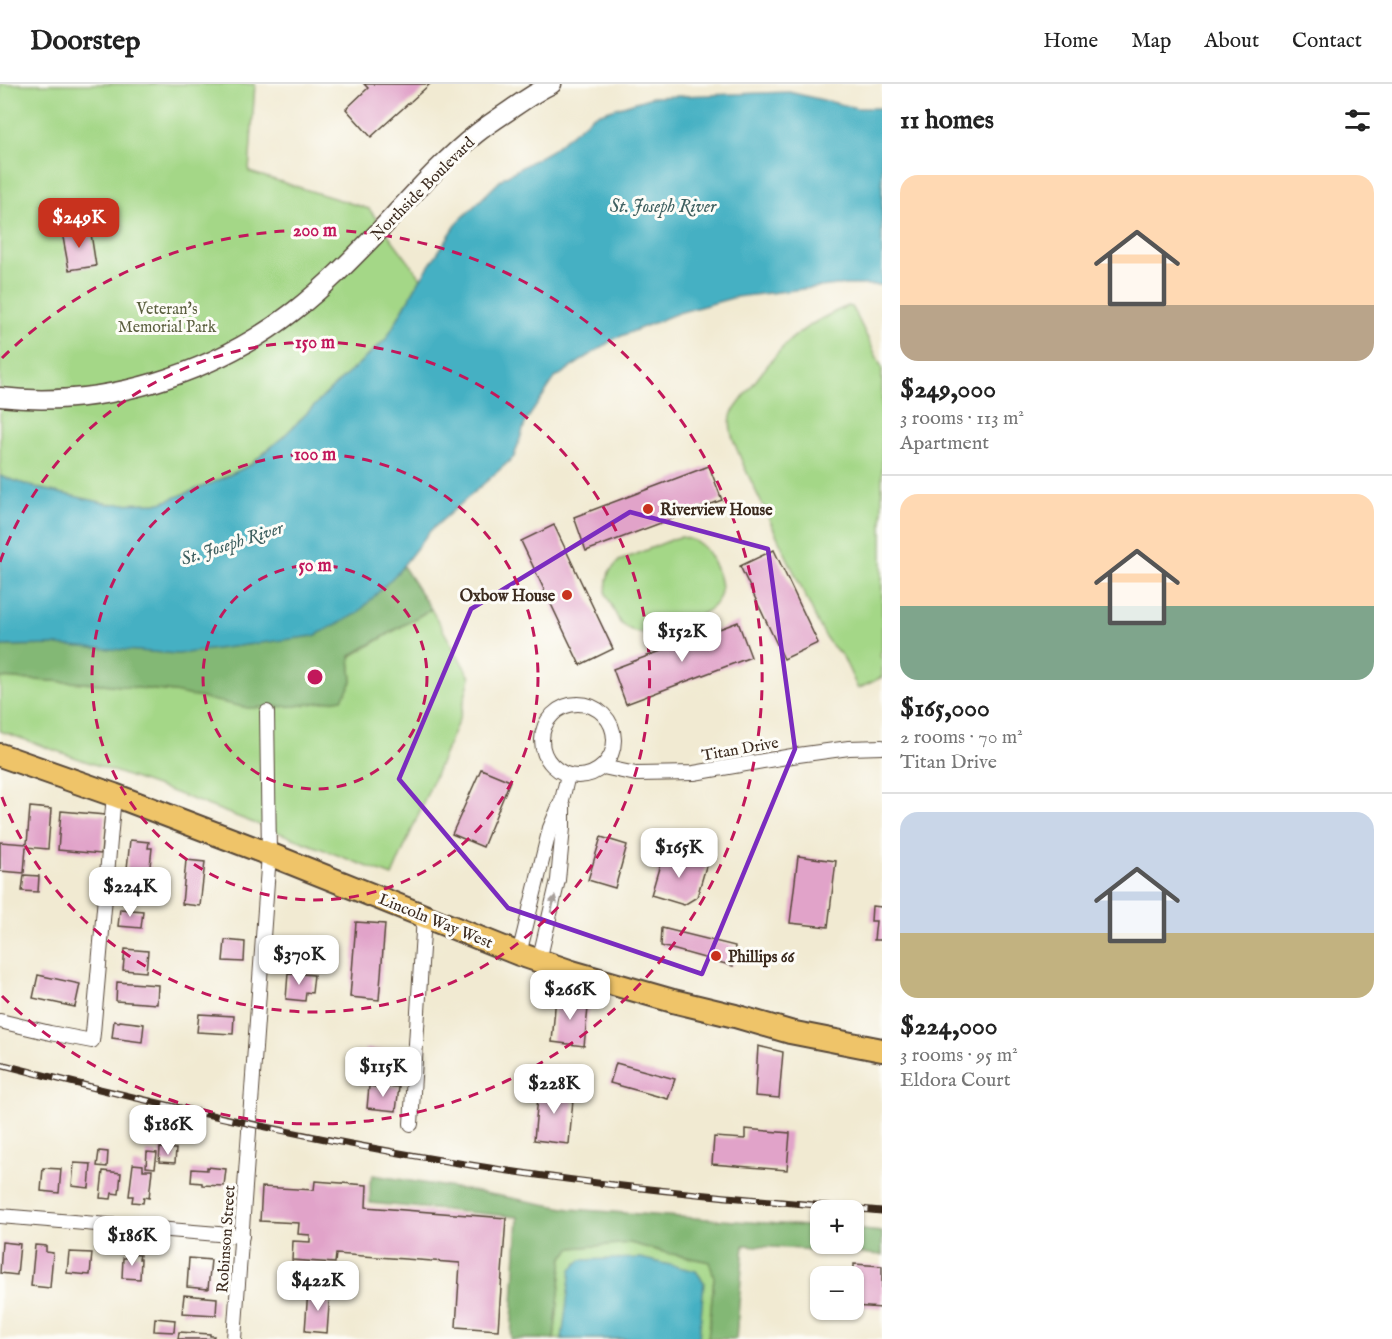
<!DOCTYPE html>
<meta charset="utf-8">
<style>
:root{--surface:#fff;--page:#f2f2f2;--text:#222;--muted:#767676;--line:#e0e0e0;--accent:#c8321e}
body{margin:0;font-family:"IM FELL English",serif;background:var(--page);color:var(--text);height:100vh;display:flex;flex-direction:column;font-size:22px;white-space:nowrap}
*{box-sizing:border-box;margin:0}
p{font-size:20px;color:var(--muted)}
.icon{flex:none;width:33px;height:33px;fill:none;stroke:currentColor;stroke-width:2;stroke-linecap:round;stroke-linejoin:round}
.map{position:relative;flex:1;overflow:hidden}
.sheet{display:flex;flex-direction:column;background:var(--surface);width:510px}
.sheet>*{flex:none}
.tools{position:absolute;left:810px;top:1116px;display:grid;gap:12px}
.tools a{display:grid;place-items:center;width:54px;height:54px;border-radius:12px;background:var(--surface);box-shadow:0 2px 4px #0004;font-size:30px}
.price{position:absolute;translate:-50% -51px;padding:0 14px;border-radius:12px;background:#fff;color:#222;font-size:20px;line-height:39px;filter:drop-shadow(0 2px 3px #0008)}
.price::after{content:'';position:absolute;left:50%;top:36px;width:18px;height:14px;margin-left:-9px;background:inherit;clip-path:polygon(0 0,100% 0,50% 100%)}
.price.current{background:var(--accent);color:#fff}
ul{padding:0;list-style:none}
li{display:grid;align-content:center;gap:12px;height:318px;padding:0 18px}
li+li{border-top:2px solid var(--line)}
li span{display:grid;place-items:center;height:186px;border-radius:18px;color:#555}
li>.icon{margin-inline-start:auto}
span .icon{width:108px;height:108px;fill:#fffc;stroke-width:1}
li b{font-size:26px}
h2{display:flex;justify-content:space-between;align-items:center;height:72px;padding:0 18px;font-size:26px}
header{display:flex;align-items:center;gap:36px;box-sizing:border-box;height:84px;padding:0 30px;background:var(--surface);border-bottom:2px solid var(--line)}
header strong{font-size:28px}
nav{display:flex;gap:33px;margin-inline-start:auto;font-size:21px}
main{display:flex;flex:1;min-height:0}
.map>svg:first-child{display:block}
.green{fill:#a4d787;stroke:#708052;stroke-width:1.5}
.forest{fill:#83b874;stroke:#5f7149;stroke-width:1.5}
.water{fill:#45b0c3;stroke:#406d70;stroke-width:1.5}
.building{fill:#e1a3c9}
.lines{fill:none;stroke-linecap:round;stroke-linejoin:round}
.minor-casing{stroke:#564739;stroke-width:16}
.tertiary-casing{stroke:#564739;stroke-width:21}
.primary-casing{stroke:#564739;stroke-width:26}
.minor{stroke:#fff;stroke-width:14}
.tertiary{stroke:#fff;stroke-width:18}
.primary{stroke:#efc469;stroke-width:22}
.rail-casing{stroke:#3b2a1e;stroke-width:7}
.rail{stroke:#fdfcf7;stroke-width:4.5;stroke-dasharray:14;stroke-linecap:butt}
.oneway{fill:#a79f9a}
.marked{fill:none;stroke:#7b2cbf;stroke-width:4.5;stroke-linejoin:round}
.ring{fill:none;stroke:#c2185b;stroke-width:3;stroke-dasharray:10 8}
.poi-dot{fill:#c8321e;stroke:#fdfcf7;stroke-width:2}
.labels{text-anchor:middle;stroke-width:6;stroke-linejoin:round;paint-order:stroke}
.street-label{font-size:16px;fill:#3b2a1e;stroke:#fdfcf7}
.park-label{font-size:16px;fill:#5a5e3e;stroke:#fdfcf7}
.poi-label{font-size:16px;font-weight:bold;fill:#3b2a1e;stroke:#fdfcf7;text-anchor:start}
.water-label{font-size:18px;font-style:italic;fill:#3f6060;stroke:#fdfcf7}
.centre{fill:#c2185b;stroke:#fdfcf7;stroke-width:3}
.ring-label{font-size:18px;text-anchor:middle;font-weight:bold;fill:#c2185b;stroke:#fdfcf7;stroke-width:6;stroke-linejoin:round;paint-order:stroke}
</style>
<header>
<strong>Doorstep</strong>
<nav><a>Home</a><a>Map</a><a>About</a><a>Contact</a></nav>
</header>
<main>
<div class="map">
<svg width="882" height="1255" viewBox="0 0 882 1255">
<rect width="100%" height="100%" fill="#fdfcf7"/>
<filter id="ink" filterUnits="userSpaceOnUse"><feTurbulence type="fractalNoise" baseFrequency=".0167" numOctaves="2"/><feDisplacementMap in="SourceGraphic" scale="12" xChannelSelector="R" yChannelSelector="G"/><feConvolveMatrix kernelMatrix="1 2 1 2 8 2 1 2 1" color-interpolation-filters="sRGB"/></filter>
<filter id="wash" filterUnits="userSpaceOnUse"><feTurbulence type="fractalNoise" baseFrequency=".008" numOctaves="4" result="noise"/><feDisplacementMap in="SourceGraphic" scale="24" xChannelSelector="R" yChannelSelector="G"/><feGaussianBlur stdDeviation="1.35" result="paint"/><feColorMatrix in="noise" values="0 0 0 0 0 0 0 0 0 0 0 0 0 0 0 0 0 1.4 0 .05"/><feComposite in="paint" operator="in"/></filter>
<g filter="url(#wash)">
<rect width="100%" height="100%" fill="#f1ead2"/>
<g class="green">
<path d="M0,0H255L249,88L369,125L421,194L386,255L330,306L284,352L250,381L217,398L161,419L109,420L37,404L0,392Z"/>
<path d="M848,222L852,223L854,226L882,284V565L880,571L882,576V593L858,605L843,573L828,557L819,541L743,380C737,364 726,345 732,329C750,305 767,279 788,258C805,242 827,231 848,222Z"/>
<path d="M682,453C689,455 695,456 700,460C711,468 726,501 719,514C716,521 709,526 702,530L650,550L634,548L620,539L606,510L607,496L609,488L619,477L676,454Z"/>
<path d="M431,525L470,593L460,633L392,792L173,708L0,647V594L103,600L174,608L352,598L350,573Z"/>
<path d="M630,1159L667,1169L710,1178L714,1194L708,1255H554L563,1173L571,1164Z"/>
</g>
<g class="forest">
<path d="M403,482L431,525L350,572L352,598L342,615L296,622L248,624L174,608L103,600L0,594V562L55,561L398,488Z"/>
<path d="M373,1091L473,1107L570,1125L820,1143V1160H854V1145L882,1148V1171L744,1161L736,1255H708L714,1194L710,1178L667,1169L630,1159L571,1164L563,1173L554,1255H511L518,1133L370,1119V1098Z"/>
</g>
<g class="water">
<path d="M789,8L857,24H882V201H837L736,213L678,229L614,255L555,294L526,337L514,373L430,447L398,488L357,530L314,552L178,570L55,561L0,562V392L37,404L109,420L161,419L217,397L250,381L284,352L330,306L386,255L421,194L458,138L504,93L552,66L594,31L652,13Z"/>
<path d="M640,1174L696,1187L704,1198L699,1255H562L571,1185L581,1176Z"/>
</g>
<g id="blocks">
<g class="building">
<path d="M364,0H430L371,53L346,25L368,4Z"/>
<path d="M90,143L96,182L69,186L62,148Z"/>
<path d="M709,382L722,416L586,467L574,433Z"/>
<path d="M554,441L613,565L580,581L521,457Z"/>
<path d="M774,466L818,559L784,575L740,482Z"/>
<path d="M738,538L751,573L626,620L613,585Z"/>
<path d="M481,685L510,697L483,763L452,750Z"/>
<path d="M30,723L51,725L48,765L26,763L24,789L0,787V758L27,760Z"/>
<path d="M61,727L105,731L101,770L58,766Z"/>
<path d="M601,753L627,761L615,804L588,796Z"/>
<path d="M130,756L149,758L148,764H152L149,791L141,790L140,796L126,794Z"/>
<path d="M664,767L707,779L697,813L684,821L651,811Z"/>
<path d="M798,772L836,777L828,843L790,839Z"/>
<path d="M186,776L205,778L200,822L182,820Z"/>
<path d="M24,791L39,792L38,808L22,807Z"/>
<path d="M872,822L882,823V856H874L876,837H871Z"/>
<path d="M120,825L143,827L141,844L118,842Z"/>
<path d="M356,838L385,840L379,916L350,913Z"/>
<path d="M662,844L735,862L733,882L661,862Z"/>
<path d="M225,856L245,858L244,878L223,877Z"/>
<path d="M125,865L148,867L146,888L123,886Z"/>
<path d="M283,866L321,869L320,878L304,876L303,886L281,884Z"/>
<path d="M288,889L314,891L312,909L306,908L305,917L286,915Z"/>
<path d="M38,891L80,900L75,923L33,914Z"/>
<path d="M117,898L158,901L157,920L116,917Z"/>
<path d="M556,912L589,915L584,962L552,958Z"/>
<path d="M199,930L234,932L233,950L197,948Z"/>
<path d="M114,937L119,938L120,937L144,940L142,958L112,954Z"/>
<path d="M758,962L783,968L779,1014L755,1012Z"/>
<path d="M366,965L392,967L390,985H395L394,996L364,994Z"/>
<path d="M616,979L675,995L668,1015L610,999Z"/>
<path d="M369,1002L385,1004V1002L399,1003L396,1027L367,1024Z"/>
<path d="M539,1002L574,1005L569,1060L534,1056Z"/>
<path d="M745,1045L790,1049L787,1086L712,1080L714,1053L745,1055Z"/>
<path d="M160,1064L176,1065L175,1079L159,1078Z"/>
<path d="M99,1067L108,1068L107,1083L97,1082Z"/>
<path d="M147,1068L157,1069L155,1084L146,1083Z"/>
<path d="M74,1079L91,1080L89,1104L72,1102Z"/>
<path d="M133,1080L143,1081V1086H152L149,1114L144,1113L143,1119L132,1118L133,1112H129Z"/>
<path d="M207,1083L226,1085L224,1102L202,1101V1099L191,1098L192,1085L207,1086Z"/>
<path d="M43,1084L61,1085L59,1109L41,1107Z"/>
<path d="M103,1087L121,1089L119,1110L112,1109L111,1115L100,1114Z"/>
<path d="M315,1097L367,1101L366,1123L506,1134L498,1246L456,1243L460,1179L336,1170L335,1179L292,1176L293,1157L310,1158V1151L298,1150L299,1139L260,1137L262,1103L314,1106Z"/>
<path d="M2,1158L20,1160L17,1191L0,1189Z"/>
<path d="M35,1161L46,1162V1168L53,1169L50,1204L31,1202Z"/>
<path d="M69,1168L92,1169L90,1191L67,1189Z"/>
<path d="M127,1170L140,1171L139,1175H141L140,1195L122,1194L123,1174H126Z"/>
<path d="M189,1174L211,1176L208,1205L187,1203Z"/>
<path d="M854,1180L882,1182V1224L854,1222Z"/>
<path d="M308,1206L330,1208L327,1249L305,1247Z"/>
<path d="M184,1211L217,1214L216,1231L182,1229Z"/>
<path d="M155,1234L175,1236L174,1248L154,1247Z"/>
<path d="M179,1248L210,1250V1252H214L213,1255H178Z"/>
</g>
</g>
</g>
<g filter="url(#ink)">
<use href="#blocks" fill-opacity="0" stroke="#564739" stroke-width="1.5"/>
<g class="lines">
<defs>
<g id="minor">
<circle cx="578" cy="656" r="36"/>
<path d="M603,683L636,690L694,689L798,671L849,664L882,663"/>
<path d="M519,870L550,744L562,716L568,691"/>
<path d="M539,877L558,796L563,744V721"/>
<path d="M0,937L50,949L92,957L93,949L114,711"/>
<path d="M411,1040L424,832"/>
<path d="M0,1132L242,1152"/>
<path d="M234,1255L269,770L267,628"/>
</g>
<path id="tertiary" d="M0,313C102,325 214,290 294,227C325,203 353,174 380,146C411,113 441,78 476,50C487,41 498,34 510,26C523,17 537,7 552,0"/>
<path id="primary" d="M0,671L114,711L269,770L519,870L572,888L673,917L735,932L790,948L882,966"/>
</defs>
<use href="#minor" class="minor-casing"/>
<use href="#tertiary" class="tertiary-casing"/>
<use href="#primary" class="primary-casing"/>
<use href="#minor" class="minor"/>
<use href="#tertiary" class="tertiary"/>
<use href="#primary" class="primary"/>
<defs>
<path id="rail" d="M0,980C158,1021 316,1057 477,1082C612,1104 747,1115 882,1127"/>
</defs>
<use href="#rail" class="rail-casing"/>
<use href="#rail" class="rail"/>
</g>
<defs><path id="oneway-solid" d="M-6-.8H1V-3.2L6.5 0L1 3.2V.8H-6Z" transform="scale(1.5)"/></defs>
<use class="oneway" href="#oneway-solid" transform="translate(553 820) rotate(-76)"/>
</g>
<path class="marked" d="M630,428L768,465L795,665L702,890L508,824L399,695L471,525Z"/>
<g class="ring">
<circle cx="315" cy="593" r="112"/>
<circle cx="315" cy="593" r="223"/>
<path d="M0 478A335 335 0 1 1 0 708"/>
<path d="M2 274A447 447 0 1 1 2 912"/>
</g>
<g class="poi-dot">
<circle cx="648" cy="425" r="6"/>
<circle cx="567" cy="511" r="6"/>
<circle cx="716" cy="872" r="6"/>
</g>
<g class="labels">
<g class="street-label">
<text transform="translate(422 104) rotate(-45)" y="6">Northside Boulevard</text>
<text transform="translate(740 664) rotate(-10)" y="6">Titan Drive</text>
<text transform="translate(436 836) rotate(22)" y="6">Lincoln Way West</text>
<text transform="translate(225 1155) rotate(-86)" y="6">Robinson Street</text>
</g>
<g class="park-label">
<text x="167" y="230">Veteran's<tspan x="167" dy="18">Memorial Park</tspan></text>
</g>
<g class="poi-label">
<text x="660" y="431">Riverview House</text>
<text x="555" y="517" text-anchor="end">Oxbow House</text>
<text x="728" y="878">Phillips 66</text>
</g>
<g class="water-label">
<text x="663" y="128">St. Joseph River</text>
<text transform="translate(232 459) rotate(-18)" y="6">St. Joseph River</text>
</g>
</g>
<circle cx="315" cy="593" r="9" class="centre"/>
<g class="ring-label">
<text x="315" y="152">200 m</text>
<text x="315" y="264">150 m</text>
<text x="315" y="376">100 m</text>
<text x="315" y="487">50 m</text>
</g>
</svg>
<div class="tools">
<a>+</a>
<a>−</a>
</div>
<b class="price current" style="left:79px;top:165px">$249K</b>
<b class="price" style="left:682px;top:579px">$152K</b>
<b class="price" style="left:679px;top:795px">$165K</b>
<b class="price" style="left:130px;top:834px">$224K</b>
<b class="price" style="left:299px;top:902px">$370K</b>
<b class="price" style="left:570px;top:937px">$266K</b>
<b class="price" style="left:383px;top:1014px">$115K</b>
<b class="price" style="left:554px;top:1031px">$228K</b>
<b class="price" style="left:168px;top:1072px">$186K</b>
<b class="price" style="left:132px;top:1183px">$186K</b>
<b class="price" style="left:318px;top:1228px">$422K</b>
</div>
<section class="sheet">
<h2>11 homes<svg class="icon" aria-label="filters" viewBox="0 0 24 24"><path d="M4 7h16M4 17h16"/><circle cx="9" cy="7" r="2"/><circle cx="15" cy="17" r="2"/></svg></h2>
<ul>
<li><span style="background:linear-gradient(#ffd9b3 70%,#b9a48a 0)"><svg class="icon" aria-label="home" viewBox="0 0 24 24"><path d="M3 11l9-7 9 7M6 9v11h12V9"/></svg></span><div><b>$249,000</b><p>3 rooms · 113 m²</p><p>Apartment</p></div></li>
<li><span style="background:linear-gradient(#ffd9b3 60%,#7fa58c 0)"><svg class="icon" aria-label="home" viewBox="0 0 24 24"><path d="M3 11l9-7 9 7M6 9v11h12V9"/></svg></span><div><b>$165,000</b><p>2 rooms · 70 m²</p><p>Titan Drive</p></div></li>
<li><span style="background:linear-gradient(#c9d6e8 65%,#c2b280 0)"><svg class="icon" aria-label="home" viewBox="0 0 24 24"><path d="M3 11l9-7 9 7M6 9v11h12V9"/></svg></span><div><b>$224,000</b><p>3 rooms · 95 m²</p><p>Eldora Court</p></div></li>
</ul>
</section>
</main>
